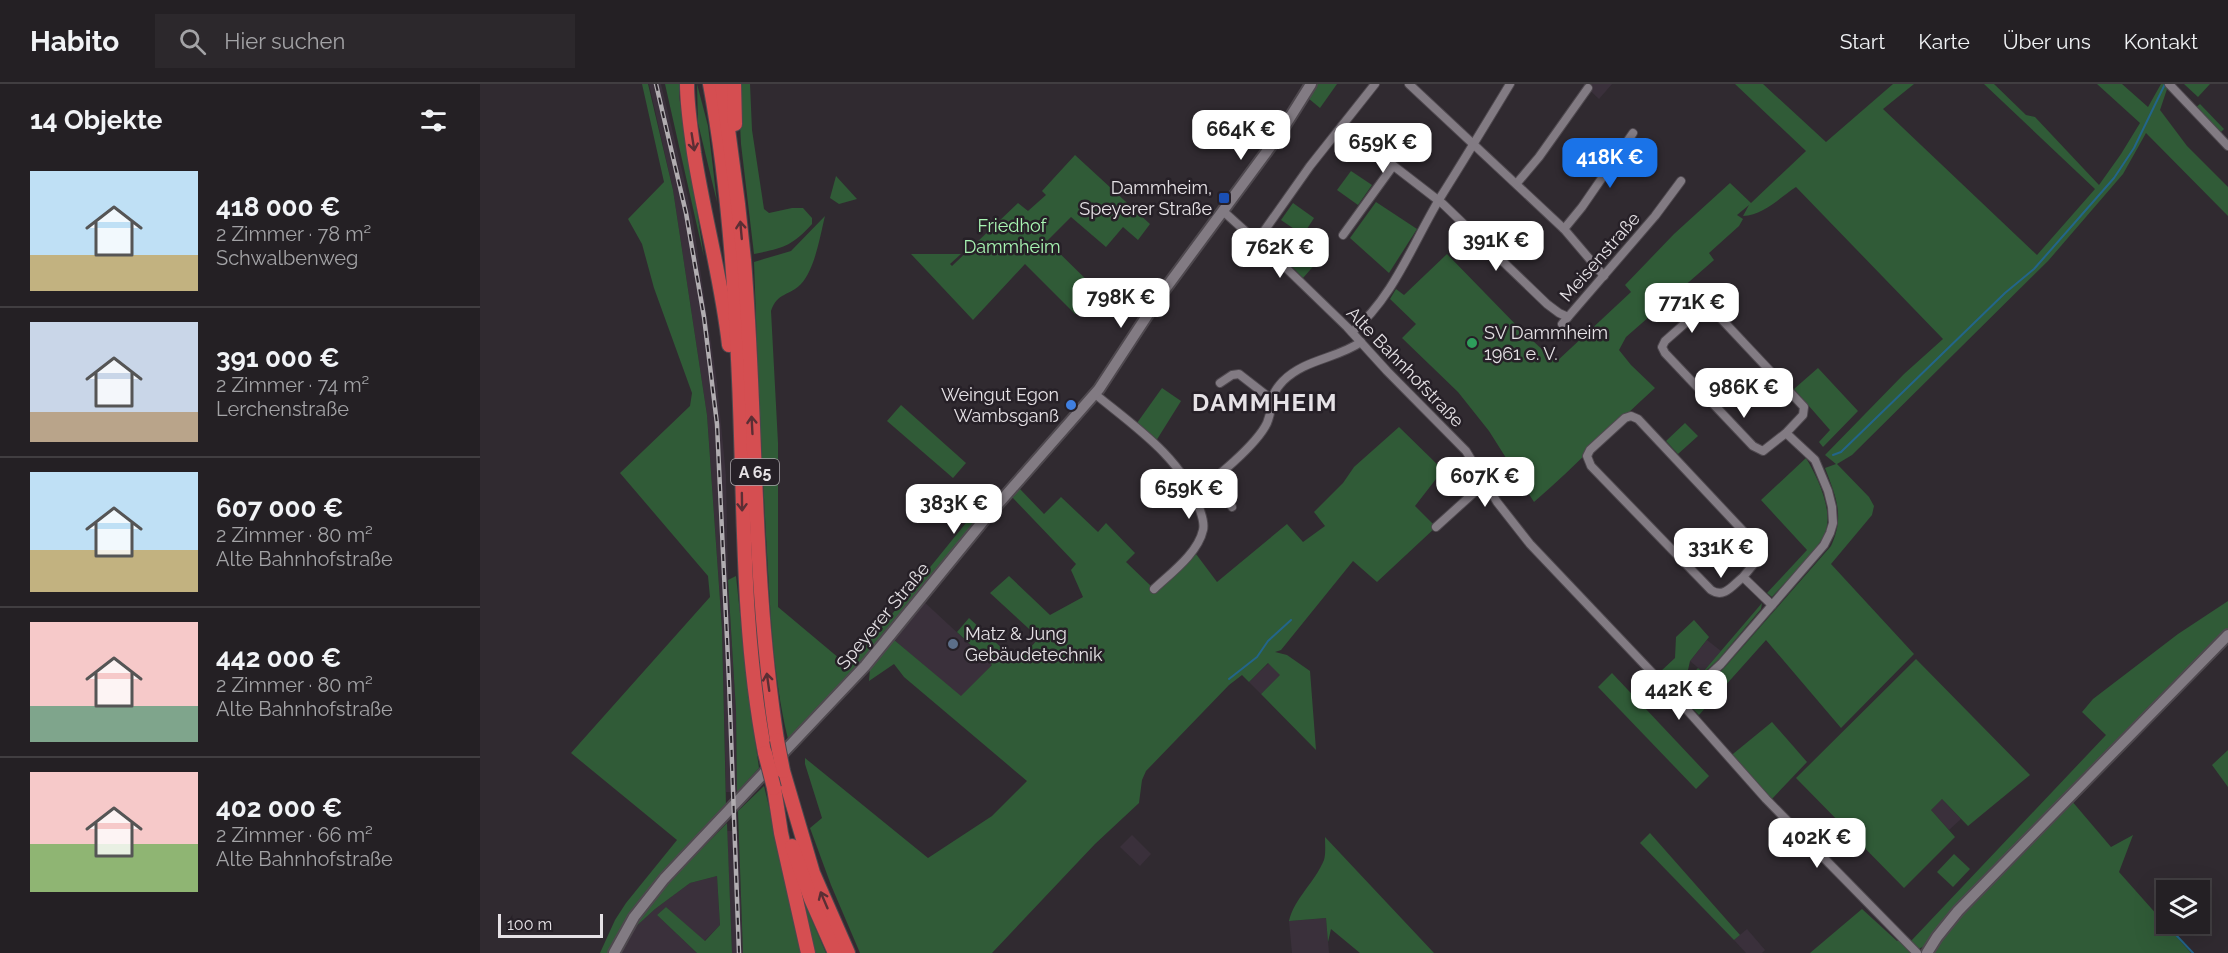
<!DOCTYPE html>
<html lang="de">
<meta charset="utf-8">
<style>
:root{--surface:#242024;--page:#2c282c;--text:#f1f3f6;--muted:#a3a3a6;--line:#413e41;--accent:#1a73e8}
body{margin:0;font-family:Raleway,sans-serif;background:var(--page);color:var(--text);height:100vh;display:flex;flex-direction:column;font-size:22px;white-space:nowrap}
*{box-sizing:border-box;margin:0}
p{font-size:20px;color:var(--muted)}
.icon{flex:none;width:33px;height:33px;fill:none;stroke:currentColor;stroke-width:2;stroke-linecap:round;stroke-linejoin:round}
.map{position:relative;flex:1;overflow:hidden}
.side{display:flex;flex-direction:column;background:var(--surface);width:480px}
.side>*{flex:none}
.controls{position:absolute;left:1676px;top:796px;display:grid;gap:12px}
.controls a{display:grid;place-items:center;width:54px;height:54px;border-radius:0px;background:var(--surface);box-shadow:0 6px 24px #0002,0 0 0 2px var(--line);font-size:30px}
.scale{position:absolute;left:18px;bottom:15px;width:105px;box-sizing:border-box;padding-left:6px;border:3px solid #e6e2e6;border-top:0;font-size:16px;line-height:21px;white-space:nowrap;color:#e6e2e6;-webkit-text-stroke:4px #262027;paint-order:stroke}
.price{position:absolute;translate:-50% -51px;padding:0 14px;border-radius:12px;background:#fff;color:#222;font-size:20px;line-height:39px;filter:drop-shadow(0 2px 3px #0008)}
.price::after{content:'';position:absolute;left:50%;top:36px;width:18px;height:14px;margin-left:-9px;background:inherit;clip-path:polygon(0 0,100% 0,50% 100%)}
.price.current{background:var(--accent);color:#fff}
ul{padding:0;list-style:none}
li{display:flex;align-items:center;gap:18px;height:150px;padding:0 30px}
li+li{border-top:2px solid var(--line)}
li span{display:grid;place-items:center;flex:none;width:168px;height:120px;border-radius:0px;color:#555}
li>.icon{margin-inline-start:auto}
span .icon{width:72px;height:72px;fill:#fffc;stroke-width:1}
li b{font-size:26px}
h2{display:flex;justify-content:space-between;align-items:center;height:72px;padding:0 30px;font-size:26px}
header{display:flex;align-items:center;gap:36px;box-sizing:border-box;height:84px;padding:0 30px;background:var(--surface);border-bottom:2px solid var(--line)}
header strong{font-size:28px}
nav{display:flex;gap:33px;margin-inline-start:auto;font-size:21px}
.search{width:420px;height:54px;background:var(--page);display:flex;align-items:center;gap:15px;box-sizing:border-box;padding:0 21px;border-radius:0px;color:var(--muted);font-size:22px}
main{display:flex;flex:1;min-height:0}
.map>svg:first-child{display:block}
.built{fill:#3a303b}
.green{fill:#305b37}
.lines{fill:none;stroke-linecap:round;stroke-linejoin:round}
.stream{stroke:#23658a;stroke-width:2}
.street-casing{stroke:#4e484e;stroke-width:10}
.secondary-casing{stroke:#4e484e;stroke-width:14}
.highway-casing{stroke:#4e484e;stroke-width:16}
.street{stroke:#827b83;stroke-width:8}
.secondary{stroke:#827b83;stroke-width:10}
.highway{stroke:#d54e51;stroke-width:14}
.rail-casing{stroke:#b1adb1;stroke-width:4.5}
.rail{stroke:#262027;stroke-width:2;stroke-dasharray:7;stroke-linecap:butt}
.highway-bridge-casing{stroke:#4e484e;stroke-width:16;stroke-linecap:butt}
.highway-bridge{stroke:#d54e51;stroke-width:14}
.oneway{stroke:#5b2e34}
.transit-dot{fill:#1a4fb4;stroke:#262027;stroke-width:2}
.leisure-dot{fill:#2e9e5b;stroke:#262027;stroke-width:2}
.shop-dot{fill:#3f7fe0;stroke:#262027;stroke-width:2}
.service-dot{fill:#5c6f8a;stroke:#262027;stroke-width:2}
.labels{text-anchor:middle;stroke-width:5;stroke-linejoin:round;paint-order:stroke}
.shield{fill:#262027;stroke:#aca8ad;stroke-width:1.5}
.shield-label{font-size:16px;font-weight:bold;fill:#e6e2e6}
.poi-label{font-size:18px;fill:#e6e2e6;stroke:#262027;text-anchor:end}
.park-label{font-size:18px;fill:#a8f5b2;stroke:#262027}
.street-label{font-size:18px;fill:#e6e2e6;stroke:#262027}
.district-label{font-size:24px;font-weight:bold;letter-spacing:1.5px;fill:#e6e2e6;stroke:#262027}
</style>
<header>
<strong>Habito</strong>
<div class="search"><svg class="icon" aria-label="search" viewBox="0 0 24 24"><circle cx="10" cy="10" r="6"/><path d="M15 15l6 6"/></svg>Hier suchen</div>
<nav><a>Start</a><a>Karte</a><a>Über uns</a><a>Kontakt</a></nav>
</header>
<main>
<section class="side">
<h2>14 Objekte<svg class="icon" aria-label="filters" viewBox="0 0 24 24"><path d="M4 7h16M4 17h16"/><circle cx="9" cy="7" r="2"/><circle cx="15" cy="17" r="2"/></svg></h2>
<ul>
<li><span style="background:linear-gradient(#bfe0f5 70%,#c2b280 0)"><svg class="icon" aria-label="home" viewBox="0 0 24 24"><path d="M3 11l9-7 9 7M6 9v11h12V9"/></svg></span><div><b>418 000 €</b><p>2 Zimmer · 78 m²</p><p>Schwalbenweg</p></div></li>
<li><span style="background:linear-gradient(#c9d6e8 75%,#b9a48a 0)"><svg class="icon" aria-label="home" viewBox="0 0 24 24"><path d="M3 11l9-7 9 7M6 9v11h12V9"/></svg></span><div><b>391 000 €</b><p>2 Zimmer · 74 m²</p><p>Lerchenstraße</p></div></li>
<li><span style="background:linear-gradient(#bfe0f5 65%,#c2b280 0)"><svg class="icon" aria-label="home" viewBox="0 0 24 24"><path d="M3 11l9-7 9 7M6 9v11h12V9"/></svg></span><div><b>607 000 €</b><p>2 Zimmer · 80 m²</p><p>Alte Bahnhofstraße</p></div></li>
<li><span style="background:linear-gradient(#f6c9c9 70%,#7fa58c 0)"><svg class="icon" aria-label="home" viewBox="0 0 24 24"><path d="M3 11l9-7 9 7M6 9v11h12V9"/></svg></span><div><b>442 000 €</b><p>2 Zimmer · 80 m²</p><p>Alte Bahnhofstraße</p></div></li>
<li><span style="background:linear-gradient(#f6c9c9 60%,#8fb573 0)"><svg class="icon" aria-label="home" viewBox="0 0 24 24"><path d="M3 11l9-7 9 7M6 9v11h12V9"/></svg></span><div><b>402 000 €</b><p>2 Zimmer · 66 m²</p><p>Alte Bahnhofstraße</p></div></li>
</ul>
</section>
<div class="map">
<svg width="1748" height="869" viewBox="0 0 1748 869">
<rect width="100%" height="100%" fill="#302a30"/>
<g class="built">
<path d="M169,0H181L202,86L213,137L237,299L246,392L248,496L256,627L257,708H246L242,545L227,331L193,106Z"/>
<path d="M1103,0H1132L1119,15Z"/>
<path d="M441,515L512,581L481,613L413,555Z"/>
<path d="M1227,556L1241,567L1223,588L1210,577Z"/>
<path d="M789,579L801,591L781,610L769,598Z"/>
<path d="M1462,715L1481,735L1469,746L1451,726Z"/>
<path d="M247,747H258L263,869H252Z"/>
<path d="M652,751L671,770L660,782L640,763Z"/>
<path d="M237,792L240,841L224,857L186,823L177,831L217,869H141L151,847L175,825L210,799Z"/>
<path d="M846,834L849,869H812L809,837Z"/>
<path d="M1267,845L1285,866L1282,869H1266L1254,856Z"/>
</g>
<g class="green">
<path d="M162,0H168L193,106L227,331L242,545L246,722C202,767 157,811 129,869H120L135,836L146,819L197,756L91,669L230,513L228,492L140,389L210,322L212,309L174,204L162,160L148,135L184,98Z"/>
<path d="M185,0H199V12L224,173Z"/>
<path d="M217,0L228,42L237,118L218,39Z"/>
<path d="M258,0H270L272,46L284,125L289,129L312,124H323L332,134V140C311,163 303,164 274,170L261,60Z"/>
<path d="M835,0H857L840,24L828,14Z"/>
<path d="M1255,0H1283L1346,58L1413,0H1434L1403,25L1557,171L1615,105L1504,0H1514L1546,31L1555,33L1619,101L1641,70L1660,39L1617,0H1642L1668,23L1681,0H1686L1688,2L1680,26L1707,62L1748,103V132L1666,49L1643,90L1568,177L1372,371L1357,380L1389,413L1394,422L1392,431L1351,480L1434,570L1361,644L1286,556L1219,631L1212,624L1210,617L1245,583L1351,462C1365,432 1356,413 1345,384L1356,380L1345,371L1424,290L1463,255L1316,103C1299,114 1284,131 1263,132L1269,121L1257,131L1263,135L1259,142L1229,169L1234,176L1146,253L1139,266L1151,281L1175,304C1134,341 1096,382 1054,418L1009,347L978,308L922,254L936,240L910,215L916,205L924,211L967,170L1040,245L1076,278L1151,208L1145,201L1194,150L1250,99L1271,119L1326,67Z"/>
<path d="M1704,0H1730L1718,13Z"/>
<path d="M1720,20L1744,45L1739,50L1715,24Z"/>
<path d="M906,44L916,53L906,66L895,59Z"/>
<path d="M595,71L670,140L658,156L643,143L626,163L591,133L567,157L618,207L595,230L545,180L493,236L431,170H481L470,180L472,182L538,119L548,127L566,111L562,107Z"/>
<path d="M871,87L892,101L878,121L857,106Z"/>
<path d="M356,92L377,115L359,120L350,114Z"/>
<path d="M896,118L937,145L909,189L870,154Z"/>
<path d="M813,119L834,134L823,151L801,136Z"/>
<path d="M345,132C340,152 335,185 321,200C310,212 297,208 291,227L298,359V523L366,580L395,547L400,545L494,429L500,434L377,584L308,655C292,588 290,519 286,451C281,360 277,269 274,178L311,167Z"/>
<path d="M818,151L844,170L823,194L801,171Z"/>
<path d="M1338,284L1378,327L1343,363L1339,358L1350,346L1314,305Z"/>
<path d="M1285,285L1298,298L1277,318L1264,304Z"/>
<path d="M682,304L701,317L676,357L657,339Z"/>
<path d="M421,321L486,379L473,394L407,337Z"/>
<path d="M1205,339L1218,352L1198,370L1186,357Z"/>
<path d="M919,343L963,386L935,422L956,443L897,498L873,477L801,566L795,568L807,571L830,587L836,666L781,610L800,591L788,579L769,598L762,591L749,601L666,687L662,696L659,719L615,760L512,869H380L351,801L330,744L342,734L325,680V674L448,774L512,732L547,697L424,593L414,580L389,597L390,584L413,555L481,612L512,581L477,548L489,534L537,578L559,554L510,509L529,492L570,531L603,513L591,486L596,480L532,413L539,404L564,430L581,413L618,448L626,439L655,469L646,478L674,505L713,466L737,498L807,440L823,458L845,442L834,428L863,399L874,383Z"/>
<path d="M1326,374C1337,392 1354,427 1345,449C1337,468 1306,497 1292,513L1287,509L1327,466L1281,416Z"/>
<path d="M256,492L269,614L279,684L257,708L256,627L248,496Z"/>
<path d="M1748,517V544L1587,715L1585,714L1455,847L1446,861L1439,865L1431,857L1626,651L1602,628L1613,615L1698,550Z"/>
<path d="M1282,519L1281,525L1239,575L1207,604L1201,607L1197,606L1218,584L1223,588Z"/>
<path d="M1214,536L1229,553L1210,577L1208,586L1193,602L1180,588L1195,574L1196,553Z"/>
<path d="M1436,575L1550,691L1488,742L1462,715L1451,726L1475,753L1424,804L1316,694Z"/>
<path d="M1132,589L1229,692L1216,705L1118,603Z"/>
<path d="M1292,638L1327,678L1289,718L1248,674Z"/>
<path d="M1748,666V703L1732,681Z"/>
<path d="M284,702L320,851L322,869H263L258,727Z"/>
<path d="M1591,716L1631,763L1653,751L1639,788L1711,869H1447L1457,853Z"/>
<path d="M247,739L252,869H217L177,831L186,823L225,857L240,841L237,792L210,799L175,825L151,847L190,797Z"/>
<path d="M1170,749L1260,851L1254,856L1160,759Z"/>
<path d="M845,753L954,869H880L851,845L848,858L846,834L809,837C814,815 835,798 844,776C846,770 845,760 845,753Z"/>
<path d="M1474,770L1490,785L1473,803L1457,788Z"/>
<path d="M322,813L346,869H332Z"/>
<path d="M1382,825L1417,857L1422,854L1437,869H1330Z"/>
</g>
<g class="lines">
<g class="stream">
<path d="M1353,371L1361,368L1525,209L1554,185L1634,94L1654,64L1685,0"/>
<path d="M749,595L777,573L788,557L811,536"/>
<path d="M1679,833L1713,869"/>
</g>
<defs>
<g id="street">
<path d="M929,0L1084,145L1124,192"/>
<path d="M1689,0L1748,62"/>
<path d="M862,42L963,120L1067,220L1079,229L1088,233"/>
<path d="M1037,99L1059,73L1108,4"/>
<path d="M743,127L805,183L867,243L907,287L986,367L1017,418L1050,460L1200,618L1286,715L1437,869"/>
<path d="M1084,145L1102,123L1153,49"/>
<path d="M863,151L913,82"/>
<path d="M777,157L830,82L895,0"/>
<path d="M1082,240L1175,132L1201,97"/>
<path d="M872,248C913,214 933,159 960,114C984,76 1007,38 1030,0"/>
<path d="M740,299L752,291L759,290L790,314"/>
<path d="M615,310C654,342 702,374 719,423C721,430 725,438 723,446C718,469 691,489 674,505"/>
<path d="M734,395L745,409L752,423"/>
<path d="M714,408C734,397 777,360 787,339C795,320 786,315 803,297C825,275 856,275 881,258"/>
<path d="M956,443L998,405L1007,401"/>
<path d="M1263,493L1282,470L1281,466L1158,335L1151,332L1145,334L1110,366L1107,372L1111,382L1231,506C1244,515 1253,501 1263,493L1292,521"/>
<path d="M1200,618L1241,580L1344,461L1350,449L1353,439L1352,423L1348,407L1335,376L1306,349L1283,367L1273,362L1185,269L1182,263L1185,257L1219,227L1228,223L1231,224L1324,323L1323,331L1306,349"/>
</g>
<g id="secondary">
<path d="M134,869L154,833L184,795L385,582L504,436L619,305L680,212L799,51L831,0"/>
<path d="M1447,869L1457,853L1478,827L1748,551"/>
</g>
<g id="highway">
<path d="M207,0C207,23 211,46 214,69C224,133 242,197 249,261"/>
<path d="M230,0C247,91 254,183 258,275C265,407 260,539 285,669"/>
<path d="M242,0L258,120L264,176C277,336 272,497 297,656"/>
<path d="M254,0L255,40"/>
<path d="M303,687L333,789L368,869"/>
<path d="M294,704L301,749L328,869"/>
<path d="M312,762L331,815L355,869"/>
</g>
</defs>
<use href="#street" class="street-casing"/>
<use href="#secondary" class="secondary-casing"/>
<use href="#highway" class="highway-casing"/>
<use href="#street" class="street"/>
<use href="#secondary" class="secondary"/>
<use href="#highway" class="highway"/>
<defs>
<path id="rail" d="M176,0L206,129L224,233L237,340L249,597L259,869"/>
</defs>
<use href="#rail" class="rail-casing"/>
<use href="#rail" class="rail"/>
<defs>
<g id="highway-bridge">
<path d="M297,656L303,687"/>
<path d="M285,669L294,704"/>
</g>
</defs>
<use href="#highway-bridge" class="highway-bridge-casing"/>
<use href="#highway-bridge" class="highway-bridge"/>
</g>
<defs><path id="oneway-shaft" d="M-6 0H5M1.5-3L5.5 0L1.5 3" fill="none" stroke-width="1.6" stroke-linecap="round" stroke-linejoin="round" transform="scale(1.5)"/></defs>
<g class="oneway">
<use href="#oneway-shaft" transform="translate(213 58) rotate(81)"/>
<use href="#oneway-shaft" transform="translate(261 146) rotate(-95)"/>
<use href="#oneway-shaft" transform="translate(272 341) rotate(-93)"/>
<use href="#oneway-shaft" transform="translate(262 418) rotate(89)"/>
<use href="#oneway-shaft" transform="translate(288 598) rotate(-98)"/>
<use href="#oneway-shaft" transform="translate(344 816) rotate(-113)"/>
</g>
<rect class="transit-dot" x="738" y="108" width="12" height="12" rx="3"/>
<circle class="leisure-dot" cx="992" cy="259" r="6"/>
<circle class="shop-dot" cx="591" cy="321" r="6"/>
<circle class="service-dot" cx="473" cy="560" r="6"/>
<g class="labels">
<rect class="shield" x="251" y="375" width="48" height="26" rx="4.5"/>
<g class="shield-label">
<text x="275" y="394">A 65</text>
</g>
<g class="poi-label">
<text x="732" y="110">Dammheim,<tspan x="732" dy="21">Speyerer Straße</tspan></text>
<text x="1004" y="255" text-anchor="start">SV Dammheim<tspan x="1004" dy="21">1961 e. V.</tspan></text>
<text x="579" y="317">Weingut Egon<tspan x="579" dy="21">Wambsganß</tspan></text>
<text x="485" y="556" text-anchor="start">Matz &amp; Jung<tspan x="485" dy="21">Gebäudetechnik</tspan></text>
</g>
<g class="park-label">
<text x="532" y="148">Friedhof<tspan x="532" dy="21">Dammheim</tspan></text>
</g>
<g class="street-label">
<text transform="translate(1120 173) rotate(-49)" y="6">Meisenstraße</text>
<text transform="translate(925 283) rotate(46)" y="6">Alte Bahnhofstraße</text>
<text transform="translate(403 532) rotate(-50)" y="6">Speyerer Straße</text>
</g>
<g class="district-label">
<text x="785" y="327">DAMMHEIM</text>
</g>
</g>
</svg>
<div class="controls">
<a><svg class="icon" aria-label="layers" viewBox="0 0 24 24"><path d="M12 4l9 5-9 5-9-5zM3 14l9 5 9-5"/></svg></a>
</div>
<div class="scale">100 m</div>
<b class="price" style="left:761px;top:77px">664K €</b>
<b class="price" style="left:903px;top:90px">659K €</b>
<b class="price current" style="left:1130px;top:105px">418K €</b>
<b class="price" style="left:1016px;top:188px">391K €</b>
<b class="price" style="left:800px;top:195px">762K €</b>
<b class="price" style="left:641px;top:245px">798K €</b>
<b class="price" style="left:1212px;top:250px">771K €</b>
<b class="price" style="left:1264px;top:335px">986K €</b>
<b class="price" style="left:1005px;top:424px">607K €</b>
<b class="price" style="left:709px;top:436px">659K €</b>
<b class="price" style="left:474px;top:451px">383K €</b>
<b class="price" style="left:1241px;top:495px">331K €</b>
<b class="price" style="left:1199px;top:637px">442K €</b>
<b class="price" style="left:1337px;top:785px">402K €</b>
</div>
</main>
